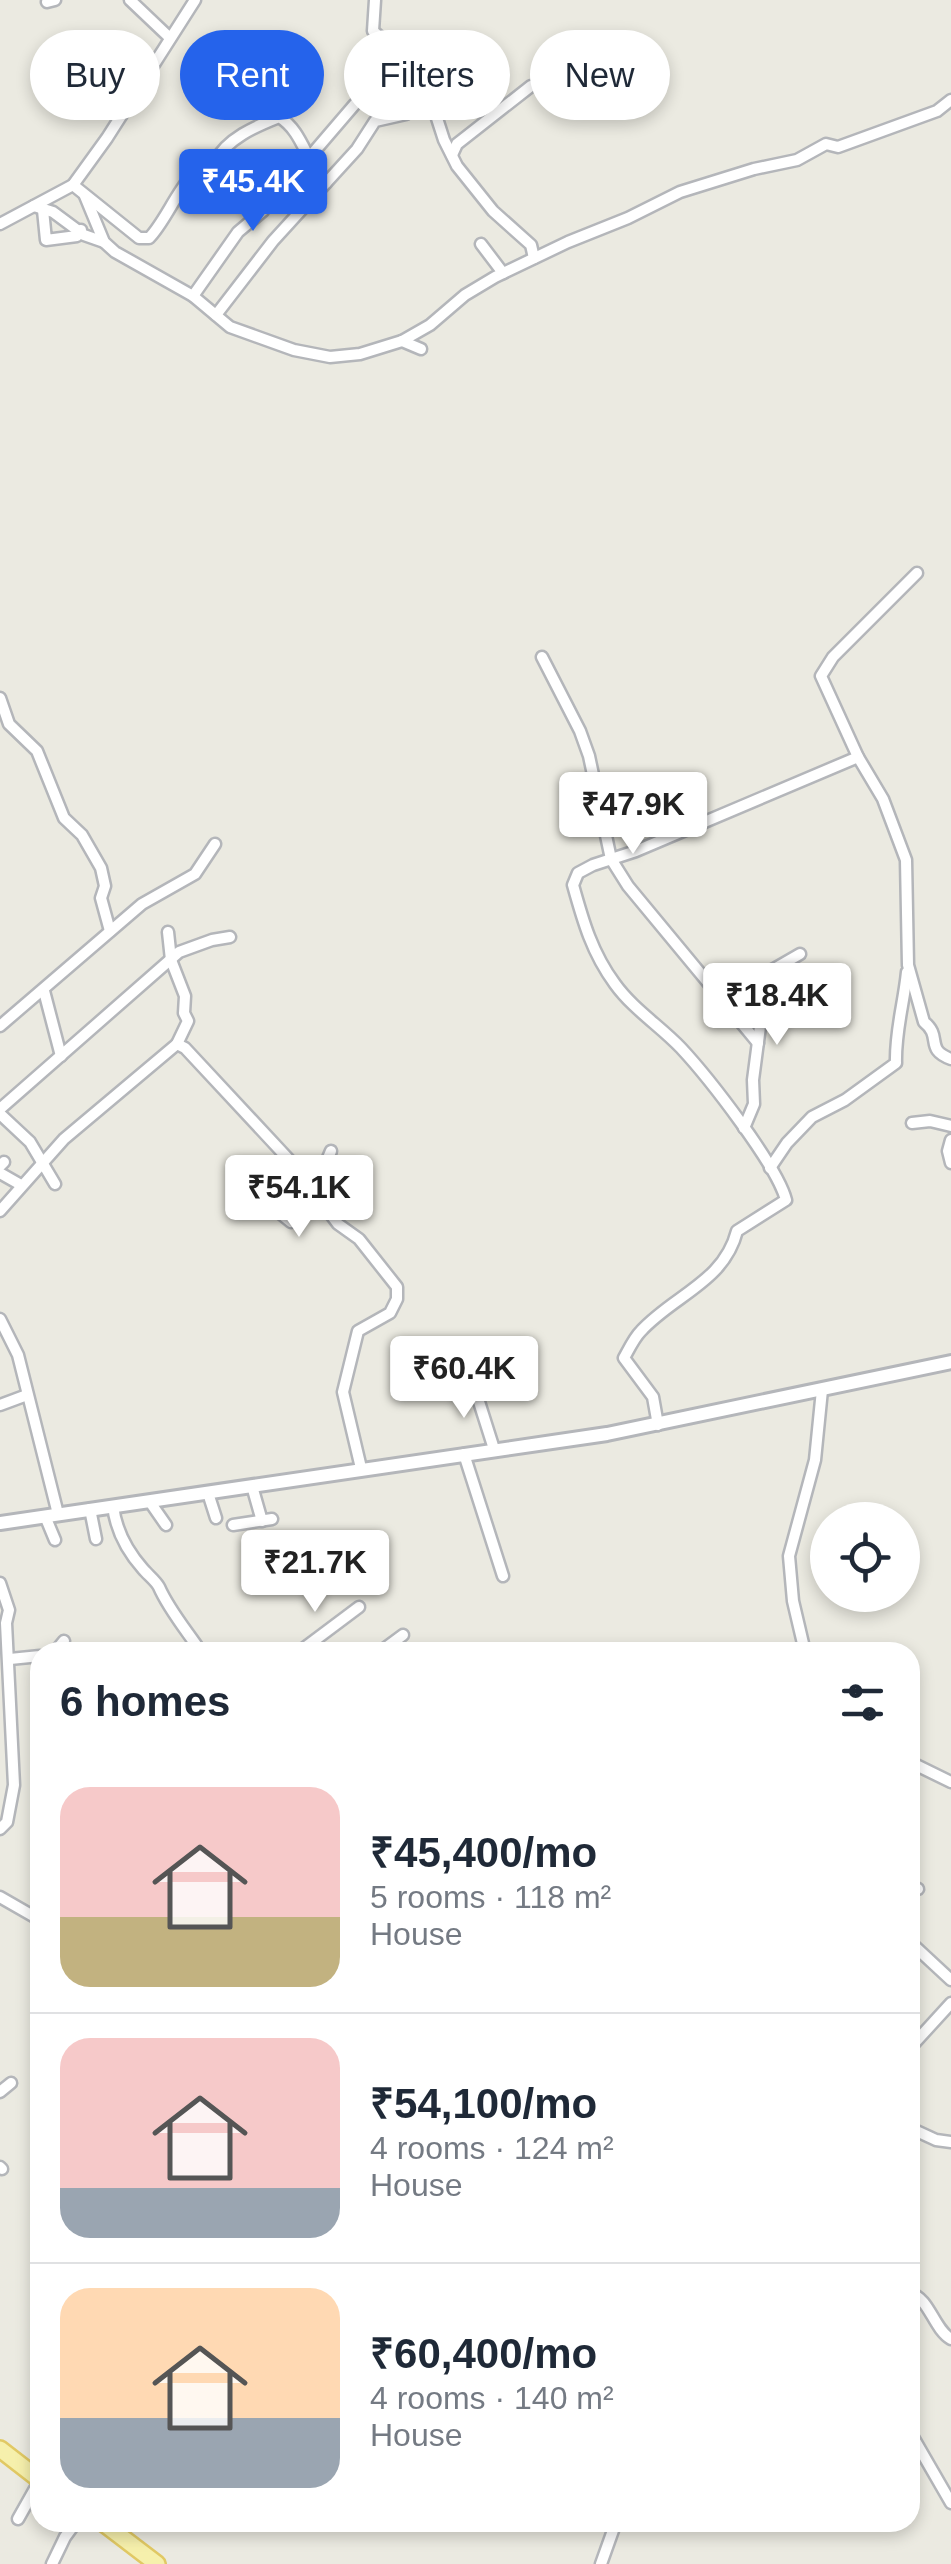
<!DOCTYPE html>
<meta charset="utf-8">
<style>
:root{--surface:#fff;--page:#f6f6f7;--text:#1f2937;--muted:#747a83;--line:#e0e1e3;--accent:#2563eb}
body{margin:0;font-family:Helvetica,sans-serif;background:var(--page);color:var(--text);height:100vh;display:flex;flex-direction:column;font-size:38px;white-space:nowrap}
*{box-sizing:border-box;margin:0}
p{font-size:32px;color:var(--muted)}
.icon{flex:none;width:55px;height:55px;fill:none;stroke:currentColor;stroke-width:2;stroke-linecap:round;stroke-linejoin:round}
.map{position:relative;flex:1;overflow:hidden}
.panel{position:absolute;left:30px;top:1642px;width:890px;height:890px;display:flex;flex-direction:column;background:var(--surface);border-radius:30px;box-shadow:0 5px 15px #0003}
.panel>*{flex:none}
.top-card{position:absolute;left:30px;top:30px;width:892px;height:90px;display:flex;gap:20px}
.fabs{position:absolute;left:810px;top:1502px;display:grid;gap:20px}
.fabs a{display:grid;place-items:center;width:110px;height:110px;border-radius:50%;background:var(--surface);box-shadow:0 5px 15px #0003;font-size:50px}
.price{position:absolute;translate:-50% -85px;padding:0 22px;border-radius:10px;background:#fff;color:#222;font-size:32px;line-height:65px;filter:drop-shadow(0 2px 5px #0008)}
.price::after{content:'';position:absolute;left:50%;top:60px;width:30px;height:22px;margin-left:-15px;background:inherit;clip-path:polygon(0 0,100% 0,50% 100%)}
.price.active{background:var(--accent);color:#fff}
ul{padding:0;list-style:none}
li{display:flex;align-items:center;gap:30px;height:250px;padding:0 30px}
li+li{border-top:2px solid var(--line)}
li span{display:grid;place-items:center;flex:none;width:280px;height:200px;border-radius:30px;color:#555}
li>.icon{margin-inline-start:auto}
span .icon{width:120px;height:120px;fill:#fffc;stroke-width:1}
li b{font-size:42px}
h2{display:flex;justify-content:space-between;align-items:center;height:120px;padding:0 30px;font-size:42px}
.chip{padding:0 35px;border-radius:45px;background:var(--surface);box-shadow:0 5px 15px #0003;font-size:35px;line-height:90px}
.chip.active{background:var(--accent);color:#fff}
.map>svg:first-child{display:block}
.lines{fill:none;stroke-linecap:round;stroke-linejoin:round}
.minor-casing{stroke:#b4b6ba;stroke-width:15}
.tertiary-casing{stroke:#b4b6ba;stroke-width:18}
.primary-casing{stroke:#e1c964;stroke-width:20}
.minor{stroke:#fff;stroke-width:10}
.tertiary{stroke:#fff;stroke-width:12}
.primary{stroke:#f6f0ac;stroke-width:15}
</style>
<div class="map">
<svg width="951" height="2564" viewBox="0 0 951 2564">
<rect width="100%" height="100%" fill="#ebeae1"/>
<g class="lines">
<defs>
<g id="minor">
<path d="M130,0L170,38"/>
<path d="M375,0L373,31L423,75L444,140L457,166L493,211L531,245L534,258"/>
<path d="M47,2L55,0"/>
<path d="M137,51L154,62"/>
<path d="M423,75L429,45"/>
<path d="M452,155L457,144L531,86"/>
<path d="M73,185L139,238H149C169,219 186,164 215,162C226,139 256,126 279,117C303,131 306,163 326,183"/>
<path d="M85,196L104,242L115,252L193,296L230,327L294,350L330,357L360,354L402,341L430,325L465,295L495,277L568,242L628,218L680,192L754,169L797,160L826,144L838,147L937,111L951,100"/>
<path d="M34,206L53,212L84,235L104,242"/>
<path d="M43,210L46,240L77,236L81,230"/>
<path d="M0,224L73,185L107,138L195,0"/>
<path d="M481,244L503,273"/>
<path d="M193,296L238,232L263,211L274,191L295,174L355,104"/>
<path d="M216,315L273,241L357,149L375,121L406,114L427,91"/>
<path d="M402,341L421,349"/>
<path d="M917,573L833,657L821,676L858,757L883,799L906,860L908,965L924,1022C943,1037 924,1049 951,1059"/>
<path d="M542,657L580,731L589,756L611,859L628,886L758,1043"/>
<path d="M0,698L9,724L37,751L64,818L82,835L101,868L105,886L101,898L110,931"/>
<path d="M168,932L171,960L185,996L184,1013L188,1021L177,1044"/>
<path d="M44,991L61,1056"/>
<path d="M0,1026L142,904L195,874L215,844"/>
<path d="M0,1109L179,952L212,940L230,937"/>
<path d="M0,1114L30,1142L55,1184"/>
<path d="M912,1123L930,1121L951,1126"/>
<path d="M744,1128L754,1104L753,1080L767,973L800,954"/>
<path d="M951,1140L948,1151L951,1163"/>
<path d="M0,1166L4,1162"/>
<path d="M770,1168L787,1143L812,1117L845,1100L896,1063C895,1031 904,1003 907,972"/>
<path d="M0,1173L21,1185"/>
<path d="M306,1178L326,1163L331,1151"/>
<path d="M275,1209L291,1222L320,1197"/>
<path d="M0,1211L64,1139L177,1044L185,1048L293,1164L338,1224L359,1239L397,1287V1299L390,1313L358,1331L343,1392L361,1468"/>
<path d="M0,1319L18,1355L58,1514"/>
<path d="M443,1373L463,1365L468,1367L494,1449"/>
<path d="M0,1405L27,1395"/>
<path d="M658,1425L653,1397L624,1358C629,1349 634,1338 641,1331C674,1295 724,1282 737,1231L786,1200C777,1165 708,1077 681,1048C660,1026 633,1009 615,984C592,953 583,921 573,885L578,873L593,865L636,851L858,757"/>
<path d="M464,1454L503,1576"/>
<path d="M252,1486L262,1521"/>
<path d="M208,1493L216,1518"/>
<path d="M150,1502L166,1525"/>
<path d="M113,1506C116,1531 127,1551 143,1569C148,1575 156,1581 159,1587C169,1610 187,1631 201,1652"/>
<path d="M90,1509L96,1539"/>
<path d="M45,1516L55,1540"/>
<path d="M233,1525L272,1519"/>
<path d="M0,1583L9,1610L6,1623L14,1785L7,1822L0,1829"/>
<path d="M55,1652L64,1641"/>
<path d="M299,1652L359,1607"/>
<path d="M380,1652L403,1635"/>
<path d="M805,1652L793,1601L789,1556L815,1460L822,1390"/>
<path d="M10,1659L40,1656"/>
<path d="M910,1762L951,1782"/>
<path d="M910,1885L918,1889"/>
<path d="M0,1897L40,1920"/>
<path d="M910,1942L951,1980"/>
<path d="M910,2048L951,2003"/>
<path d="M0,2092L11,2083"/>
<path d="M910,2128L936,2140L951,2142"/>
<path d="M0,2167L2,2169"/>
<path d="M910,2293C930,2299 933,2328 951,2339"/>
<path d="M910,2432L951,2503"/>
<path d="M18,2519L40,2480"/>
<path d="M52,2564L65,2537L76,2522"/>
<path d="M601,2564L616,2522"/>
</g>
<path id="tertiary" d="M0,1523L607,1434L951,1362"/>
<g id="primary">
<path d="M0,2449L40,2480"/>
<path d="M102,2522L157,2564"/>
</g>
</defs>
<use href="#minor" class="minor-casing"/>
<use href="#tertiary" class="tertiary-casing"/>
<use href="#primary" class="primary-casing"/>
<use href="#minor" class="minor"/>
<use href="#tertiary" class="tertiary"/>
<use href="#primary" class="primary"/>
</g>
</svg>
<div class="fabs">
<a><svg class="icon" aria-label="locate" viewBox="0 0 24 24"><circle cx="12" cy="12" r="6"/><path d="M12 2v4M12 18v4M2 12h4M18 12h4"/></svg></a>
</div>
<b class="price active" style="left:253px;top:234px">₹45.4K</b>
<b class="price" style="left:633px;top:857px">₹47.9K</b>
<b class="price" style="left:777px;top:1048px">₹18.4K</b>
<b class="price" style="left:299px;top:1240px">₹54.1K</b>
<b class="price" style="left:464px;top:1421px">₹60.4K</b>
<b class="price" style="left:315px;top:1615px">₹21.7K</b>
<div class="top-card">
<a class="chip">Buy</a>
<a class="chip active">Rent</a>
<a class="chip">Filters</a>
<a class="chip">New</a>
</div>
<section class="panel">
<h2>6 homes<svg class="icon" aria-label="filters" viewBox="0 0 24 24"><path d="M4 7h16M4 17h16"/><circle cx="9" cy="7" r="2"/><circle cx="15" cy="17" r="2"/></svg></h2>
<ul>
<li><span style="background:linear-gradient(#f6c9c9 65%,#c2b280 0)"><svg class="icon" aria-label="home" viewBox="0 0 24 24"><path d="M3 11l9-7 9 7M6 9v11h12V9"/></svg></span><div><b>₹45,400/mo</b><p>5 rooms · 118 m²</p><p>House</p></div></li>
<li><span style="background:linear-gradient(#f6c9c9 75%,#9aa5b1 0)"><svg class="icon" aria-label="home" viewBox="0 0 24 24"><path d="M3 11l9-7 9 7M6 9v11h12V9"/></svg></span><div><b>₹54,100/mo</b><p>4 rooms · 124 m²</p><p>House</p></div></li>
<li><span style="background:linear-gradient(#ffd9b3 65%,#9aa5b1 0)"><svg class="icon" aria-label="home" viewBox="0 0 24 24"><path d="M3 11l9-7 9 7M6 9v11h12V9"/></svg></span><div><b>₹60,400/mo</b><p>4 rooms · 140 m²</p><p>House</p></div></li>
</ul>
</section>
</div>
